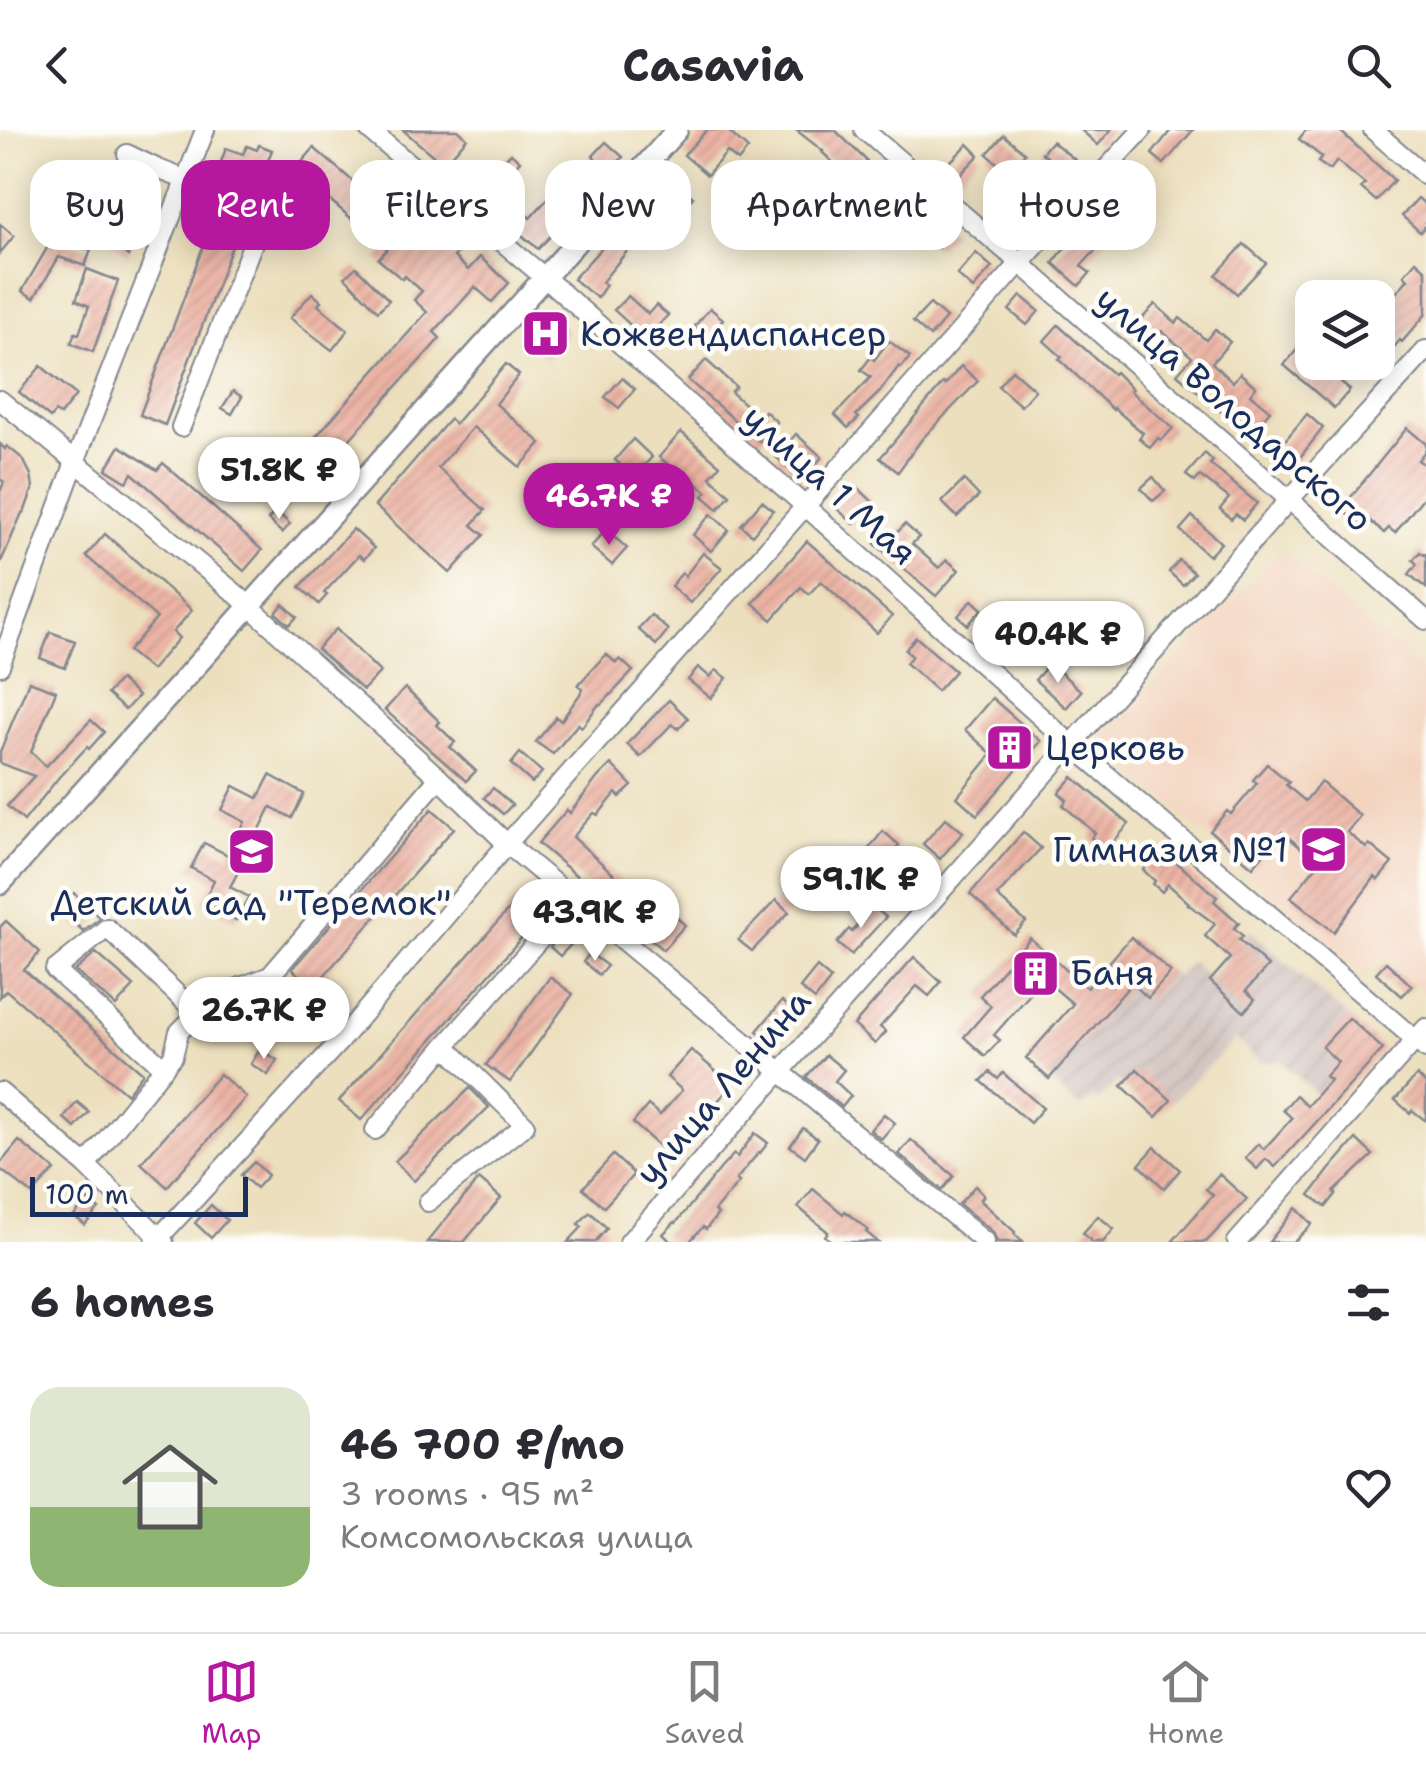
<!DOCTYPE html>
<meta charset="utf-8">
<style>
:root{--surface:#fff;--page:#f2f2f3;--text:#2b2b33;--muted:#7c7c81;--line:#e1e1e2;--accent:#b5179e}
body{margin:0;font-family:"Shantell Sans",sans-serif;background:var(--page);color:var(--text);height:100vh;display:flex;flex-direction:column;font-size:38px;white-space:nowrap}
*{box-sizing:border-box;margin:0}
p{font-size:32px;color:var(--muted)}
.icon{flex:none;width:55px;height:55px;fill:none;stroke:currentColor;stroke-width:2;stroke-linecap:round;stroke-linejoin:round}
.map{position:relative;height:1112px;overflow:hidden}
.panel{display:flex;flex-direction:column;background:var(--surface);flex:1}
.panel>*{flex:none}
.hud{position:absolute;left:30px;top:30px;width:1368px;height:90px;display:flex;gap:20px}
.buttons{position:absolute;left:1295px;top:150px;display:grid;gap:20px}
.buttons a{display:grid;place-items:center;width:100px;height:100px;border-radius:20px;background:var(--surface);box-shadow:0 5px 25px #0003;font-size:50px}
.scale{position:absolute;left:30px;bottom:25px;width:218px;box-sizing:border-box;padding-left:10px;border:5px solid #1b2f5e;border-top:0;font-size:28px;line-height:35px;white-space:nowrap;color:#1b2f5e;-webkit-text-stroke:8px #fdfcf7;paint-order:stroke}
.price{position:absolute;translate:-50% -85px;padding:0 22px;border-radius:35px;background:#fff;color:#222;font-size:32px;line-height:65px;filter:drop-shadow(0 2px 5px #0008)}
.price::after{content:'';position:absolute;left:50%;top:60px;width:30px;height:22px;margin-left:-15px;background:inherit;clip-path:polygon(0 0,100% 0,50% 100%)}
.price.selected{background:var(--accent);color:#fff}
ul{padding:0;list-style:none}
li{display:flex;align-items:center;gap:30px;height:250px;padding:0 30px}
li span{display:grid;place-items:center;flex:none;width:280px;height:200px;border-radius:30px;color:#555}
li>.icon{margin-inline-start:auto}
span .icon{width:120px;height:120px;fill:#fffc;stroke-width:1}
li b{font-size:42px}
h2{display:flex;justify-content:space-between;align-items:center;height:120px;padding:0 30px;font-size:42px}
.pill{padding:0 35px;border-radius:30px;background:var(--surface);box-shadow:0 5px 25px #0003;font-size:35px;line-height:90px}
.pill.selected{background:var(--accent);color:#fff}
header{display:flex;justify-content:space-between;align-items:center;height:130px;padding:0 30px;background:var(--surface);font-size:45px;font-weight:700}
.tab-bar{display:flex;justify-content:space-around;align-items:center;height:140px;border-top:2px solid var(--line);background:var(--surface);font-size:28px;color:var(--muted)}
.tab-bar a{display:grid;justify-items:center;gap:5px}
.tab-bar .selected{color:var(--accent)}
.map>svg:first-child{display:block}
.built{fill:#f3d4bf}
.industrial{fill:url(#industrial-furrows)}
.building{fill:url(#building-hatch)}
.lines{fill:none;stroke-linecap:round;stroke-linejoin:round}
.minor-casing{stroke:#84878e;stroke-width:22}
.major-casing{stroke:#84878e;stroke-width:25}
.minor{stroke:#fff;stroke-width:18}
.major{stroke:#fff;stroke-width:20}
.labels{text-anchor:middle;stroke-width:9;stroke-linejoin:round;paint-order:stroke}
.poi-label{font-size:35px;fill:#1b2f5e;stroke:#fdfcf7;text-anchor:start}
.street-label{font-size:35px;fill:#1b2f5e;stroke:#fdfcf7}
</style>
<header><svg class="icon" aria-label="back" viewBox="0 0 24 24"><path d="M15 5l-7 7 7 7"/></svg>Casavia<svg class="icon" aria-label="search" viewBox="0 0 24 24"><circle cx="10" cy="10" r="6"/><path d="M15 15l6 6"/></svg></header>
<div class="map">
<svg width="1426" height="1112" viewBox="0 0 1426 1112">
<defs>
<pattern id="industrial-furrows" width="10" height="10" patternUnits="userSpaceOnUse" patternTransform="scale(2.5)"><rect width="10" height="10" fill="#cfc0bb"/><path d="M-1 1l2-2M0 10L10 0M9 11l2-2" fill="none" stroke="#b1a5a3"/></pattern>
<pattern id="building-hatch" width="6" height="6" patternUnits="userSpaceOnUse" patternTransform="scale(2.5)"><rect width="6" height="6" fill="#ecb4a5"/><path d="M-1 1l2-2M0 6l6-6M5 7l2-2" fill="none" stroke="#ca9b90"/></pattern>
</defs>
<rect width="100%" height="100%" fill="#fdfcf7"/>
<filter id="ink" filterUnits="userSpaceOnUse"><feTurbulence type="fractalNoise" baseFrequency=".01" numOctaves="2"/><feDisplacementMap in="SourceGraphic" scale="20" xChannelSelector="R" yChannelSelector="G"/><feConvolveMatrix kernelMatrix="1 2 1 2 8 2 1 2 1" color-interpolation-filters="sRGB"/></filter>
<filter id="wash" filterUnits="userSpaceOnUse"><feTurbulence type="fractalNoise" baseFrequency=".0048" numOctaves="4" result="noise"/><feDisplacementMap in="SourceGraphic" scale="40" xChannelSelector="R" yChannelSelector="G"/><feGaussianBlur stdDeviation="2.25" result="paint"/><feColorMatrix in="noise" values="0 0 0 0 0 0 0 0 0 0 0 0 0 0 0 0 0 1.4 0 .05"/><feComposite in="paint" operator="in"/></filter>
<g filter="url(#wash)">
<rect width="100%" height="100%" fill="#ecdfbd"/>
<path class="built" d="M1280,420L1426,544V862L1424,864L1383,827L1366,847L1099,613Z"/>
<path class="industrial" d="M1251,801L1383,919L1330,977L1281,931L1260,932L1235,909L1156,987L1117,951L1098,971L1093,968L1080,978L1026,928L1131,807L1177,848L1191,832L1209,849Z"/>
<g id="blocks">
<g class="building">
<path d="M403,0H458L467,8L444,35Z"/>
<path d="M707,0H727L748,19L738,31L727,22L707,45L684,25Z"/>
<path d="M796,0H835L867,31L851,50L822,22L823,21Z"/>
<path d="M1081,0H1111L1098,15Z"/>
<path d="M1171,0H1193L1164,34L1152,24Z"/>
<path d="M1306,0H1339L1394,50L1376,71L1361,58L1365,54L1337,31L1330,40L1318,32L1322,27L1299,9Z"/>
<path d="M1004,5L1025,23L1008,43L987,24Z"/>
<path d="M1052,11L1080,34L1023,102L1002,84L1020,63L1028,70L1056,35L1042,23Z"/>
<path d="M606,12L623,27L609,42L593,26Z"/>
<path d="M968,14L979,25L957,48L945,37Z"/>
<path d="M259,15L272,20L251,75L211,60L226,18L243,24L247,16L257,20Z"/>
<path d="M314,18L403,94L421,74L465,114L454,127L468,140L480,127L509,153L492,172L475,157L434,202L440,208L299,366L279,348L427,182L414,170L422,161L405,146L402,149L378,129L387,119L295,40Z"/>
<path d="M511,23L520,31L508,44L499,35Z"/>
<path d="M473,36L482,44L469,59L460,51Z"/>
<path d="M129,39L156,52L128,126L92,94L112,40Z"/>
<path d="M574,40L595,59L538,119L509,94L521,80L530,88Z"/>
<path d="M668,45L693,67L683,78L674,70L632,115L602,152L606,155L597,168L573,149Z"/>
<path d="M1124,48L1147,66L1135,81L1112,64Z"/>
<path d="M1418,68L1426,75V95L1420,102L1402,86Z"/>
<path d="M931,84L952,100L938,118L917,103Z"/>
<path d="M64,89L77,97L68,112L91,120L85,136L59,127L34,168L22,161Z"/>
<path d="M213,90L238,100L165,295L140,285Z"/>
<path d="M1086,91L1106,109L1081,136L1090,143L1079,156L1053,133Z"/>
<path d="M0,94L14,106L0,123Z"/>
<path d="M1244,114L1266,133L1237,164L1216,145Z"/>
<path d="M976,123L992,137L973,159L957,145Z"/>
<path d="M1416,131L1426,140V184L1402,212L1400,210L1384,229L1378,223V172L1384,177L1408,149L1404,145Z"/>
<path d="M356,137L389,170L378,181L345,147Z"/>
<path d="M87,139L118,151L93,222L71,213L75,203L79,204L89,176L76,170Z"/>
<path d="M312,163L321,171L318,175L348,200L332,220L290,188Z"/>
<path d="M628,166L648,184L656,175L668,185L657,197L669,208L656,223L632,201L635,199L614,180Z"/>
<path d="M1021,166L1039,181L1027,195L1009,180Z"/>
<path d="M930,174L946,188L930,207L913,192Z"/>
<path d="M1155,174L1176,193L1180,188L1206,210L1215,199L1230,212L1212,233L1233,252L1240,243L1256,257L1250,264L1270,281L1249,305L1177,244L1192,227L1162,201L1149,215L1132,200Z"/>
<path d="M710,178L723,189L706,208L694,197Z"/>
<path d="M544,182L567,202L546,228L523,207Z"/>
<path d="M1058,195L1113,244L1115,242L1132,259L1130,261L1173,298L1161,311L1158,308L1150,318L1139,308L1143,303L1114,278L1113,280L1059,229L1062,227L1044,211Z"/>
<path d="M889,211L910,227L901,238L899,236L879,263L856,285L859,288L848,298L835,285L871,247L861,240L871,227L874,230Z"/>
<path d="M1300,216L1312,227V232H1319L1350,260L1334,278L1284,235Z"/>
<path d="M706,230L736,257L731,262L760,288L765,281L777,292L760,312L688,250Z"/>
<path d="M506,234L519,245L496,274L541,313L520,337L473,297L438,338L485,380L472,395L484,405L450,443L375,376L450,289L455,294Z"/>
<path d="M41,236L76,265L60,285L55,282L50,288L19,262Z"/>
<path d="M961,236L978,251L922,309L898,342L880,328L943,253L945,255Z"/>
<path d="M1012,240L1035,260L1021,276L998,256Z"/>
<path d="M622,248L635,259L619,278L605,267Z"/>
<path d="M233,261L242,267L232,284L222,278Z"/>
<path d="M1307,284L1323,298L1290,340L1272,326Z"/>
<path d="M1407,298L1426,314V320L1418,330L1426,336V364L1395,403L1389,398L1384,403L1369,390L1363,397L1341,379Z"/>
<path d="M681,302L720,335L710,347L730,365L718,379L703,366L707,362L679,338L676,341L659,327Z"/>
<path d="M796,304L822,327L802,350L776,327Z"/>
<path d="M633,309L652,327L634,347L615,330Z"/>
<path d="M0,314L5,319L7,316L23,329L31,345L33,358L24,383H22L0,434V362L4,352L0,349Z"/>
<path d="M120,316L157,340L163,333L262,420L244,441L132,343L127,352L106,339Z"/>
<path d="M1205,323L1213,331L1210,334L1257,373L1243,390L1236,384L1231,389L1220,379L1229,368L1200,346L1195,352L1186,345Z"/>
<path d="M1153,347L1165,361L1153,371L1141,358Z"/>
<path d="M964,350L979,366L957,387L942,372Z"/>
<path d="M855,355L873,372L854,394L835,377Z"/>
<path d="M762,371L773,380L752,405L741,395Z"/>
<path d="M276,381L290,394L282,403L268,390Z"/>
<path d="M711,384L729,400L711,421L693,405Z"/>
<path d="M1192,386L1221,413L1209,426L1180,400Z"/>
<path d="M905,394L919,407L912,414L939,438L947,430L959,440L936,466L875,414L887,401L893,407Z"/>
<path d="M353,399L374,418L364,429L359,425L324,463L327,465L319,474L300,457Z"/>
<path d="M606,400L627,418L612,435L591,417Z"/>
<path d="M105,404L192,480L173,502L179,508L151,540L128,521L157,488L86,426Z"/>
<path d="M807,411L892,486L877,503L821,451L809,464L801,457L772,490L753,473Z"/>
<path d="M1420,422L1424,425L1426,424V458L1409,444L1417,434L1413,430Z"/>
<path d="M703,423L722,438L690,473L671,456L682,443L685,446Z"/>
<path d="M1179,430L1194,443L1183,455L1169,442Z"/>
<path d="M972,470L982,479L968,495L958,486Z"/>
<path d="M283,474L297,487L289,495L276,483Z"/>
<path d="M1127,484L1143,499L1112,534L1096,520Z"/>
<path d="M651,485L668,500L656,515L638,499Z"/>
<path d="M1009,488L1025,502L1005,525L989,511Z"/>
<path d="M336,499L380,542L363,560L317,519Z"/>
<path d="M50,502L75,511L65,538L40,528Z"/>
<path d="M916,507L955,541L937,561L906,533L912,526L905,520Z"/>
<path d="M606,524L616,533L620,529L633,541L601,575L599,574L582,597L578,594L553,624L536,612L556,587L561,591L583,560L578,555Z"/>
<path d="M1050,533L1081,561L1066,578L1035,550Z"/>
<path d="M698,537L710,547L716,540L727,548L711,568L688,550Z"/>
<path d="M120,550L138,566L125,580L107,564Z"/>
<path d="M29,551L56,561L31,622L46,636L91,590L104,602L89,619L87,617L59,647L24,691L7,676L34,646L0,633V622Z"/>
<path d="M405,558L440,592L437,595L455,612L450,617L476,641L466,651L385,580Z"/>
<path d="M992,568L1041,611L977,685L957,667L992,624L965,600Z"/>
<path d="M669,570L688,588L678,599L672,594L640,627L627,614Z"/>
<path d="M520,623L542,642L532,653L511,634Z"/>
<path d="M611,634L632,656L620,667L616,663L598,685L594,683L573,707L621,751L605,770L538,713L567,680L570,683L598,647Z"/>
<path d="M1267,634L1289,652L1286,655L1305,671L1321,652L1360,686L1347,702L1366,718L1369,714L1392,733L1378,750L1375,747L1334,802L1291,767L1319,733L1282,702L1253,737L1210,701L1227,681L1231,684L1257,653L1253,650Z"/>
<path d="M270,645L304,664L292,688L271,677L256,707L275,717L263,739L245,729L230,757L249,767L236,790L203,773L214,750L191,738L204,713L228,725L245,692L222,680L234,656L258,668Z"/>
<path d="M1073,647L1129,694L1103,724L1092,714L1095,711L1091,708L1095,703L1063,675L1067,670L1059,663Z"/>
<path d="M493,658L512,675L503,684L484,668Z"/>
<path d="M432,679L454,698L313,858L292,839Z"/>
<path d="M946,688L963,702L940,729L923,714Z"/>
<path d="M883,701L899,715L860,761L837,741L852,724L859,731Z"/>
<path d="M1023,702L1041,718L997,766L1026,792L1014,805L970,764Z"/>
<path d="M1161,719L1217,767L1214,771L1239,793L1234,798L1243,806L1239,810L1268,836L1246,861L1255,869L1244,882L1210,851L1230,828L1205,806L1215,794L1188,774L1189,773L1168,754L1162,762L1153,754L1155,751L1143,740Z"/>
<path d="M74,763L100,788L83,801L59,778Z"/>
<path d="M518,769L539,788L361,990L339,971Z"/>
<path d="M640,769L668,793L674,785L685,795L663,820L624,787Z"/>
<path d="M776,770L789,782L752,821L738,810Z"/>
<path d="M872,776L886,787L851,825L837,813L849,799L852,802Z"/>
<path d="M6,791L40,822L24,840L143,943L127,964L6,860L0,867V797Z"/>
<path d="M566,798L577,808L560,826L550,817Z"/>
<path d="M1131,807L1171,842L1148,868L1132,853L1049,949L1026,928L1073,874L1051,855L1046,860L1039,854L994,905L1000,910L985,926L964,907L991,876L980,866L1030,808L1087,858Z"/>
<path d="M96,823L134,856L116,876L75,841Z"/>
<path d="M590,823L607,836L599,845L583,832Z"/>
<path d="M914,827L941,852L929,866L917,856L880,897L886,902L875,914L854,895Z"/>
<path d="M1386,832L1412,856L1402,866L1376,843Z"/>
<path d="M817,837L831,849L815,870L800,858Z"/>
<path d="M550,847L573,864L510,952L486,935Z"/>
<path d="M782,871L798,885L773,914L757,901Z"/>
<path d="M1349,888L1383,919L1275,1037L1266,1029L1257,1039L1245,1028L1258,1014L1264,1019L1292,988L1283,980L1296,965L1307,976L1330,950L1325,946L1338,932L1322,917Z"/>
<path d="M260,919L277,930L268,945L251,934Z"/>
<path d="M691,920L732,955L716,973L713,970L683,1005L686,1008L670,1026L633,993L648,975L660,985L682,960L667,947Z"/>
<path d="M826,925L844,940L835,951L851,966L842,977L806,947Z"/>
<path d="M1137,939L1171,970L1156,987L1122,956Z"/>
<path d="M990,942L998,949L1003,943L1043,978L1030,993L981,951Z"/>
<path d="M220,944L246,967L167,1057L141,1033Z"/>
<path d="M1417,945L1426,954V991L1412,980L1410,983L1395,970Z"/>
<path d="M470,958L489,977L414,1051L395,1031Z"/>
<path d="M77,972L89,982L75,998L64,988Z"/>
<path d="M884,984L895,993L881,1009L870,1000Z"/>
<path d="M803,998L818,1009L805,1027L790,1016Z"/>
<path d="M755,1003L768,1013L760,1023L759,1022L736,1050L739,1052L714,1081L718,1084L706,1099L703,1097L689,1112H671L663,1104L675,1092L676,1093L721,1038L734,1024L737,1027Z"/>
<path d="M1356,1009L1373,1025L1334,1062L1336,1064L1326,1077L1310,1065L1329,1040Z"/>
<path d="M911,1010L954,1046L942,1060L899,1024Z"/>
<path d="M19,1011L55,1040L32,1064L0,1039V1034Z"/>
<path d="M1155,1017L1180,1040L1164,1058L1139,1035Z"/>
<path d="M613,1025L634,1044L604,1077L583,1058Z"/>
<path d="M254,1032L268,1045L256,1058L241,1045Z"/>
<path d="M1219,1044L1247,1069L1206,1112H1172L1213,1065L1206,1059Z"/>
<path d="M479,1049L501,1068L464,1112H427Z"/>
<path d="M975,1056L984,1065L980,1070L1015,1102L1014,1104L1023,1112H997L993,1102L959,1074Z"/>
<path d="M813,1059L843,1084L845,1081L868,1100L866,1102L878,1112H833L825,1106L828,1102L798,1077Z"/>
<path d="M88,1070L99,1079L85,1095L74,1086Z"/>
<path d="M211,1075L227,1090L211,1108L195,1093Z"/>
<path d="M1296,1078L1312,1094L1294,1112H1269Z"/>
<path d="M590,1082L607,1098L595,1112H568L582,1097L578,1094Z"/>
<path d="M1098,1086L1114,1099L1103,1112H1092L1083,1103Z"/>
</g>
</g>
</g>
<g filter="url(#ink)">
<use href="#blocks" fill-opacity="0" stroke="#84878e" stroke-width="2.5"/>
<g class="lines">
<defs>
<g id="minor">
<path d="M369,0L544,147L805,376L1071,614L1426,919"/>
<path d="M864,0L1020,133L1426,490"/>
<path d="M1373,0L1426,46"/>
<path d="M127,24L158,39L186,50"/>
<path d="M181,64L260,95L181,297"/>
<path d="M0,270L235,463L439,648L507,714L985,1112"/>
<path d="M0,536L75,332L205,0"/>
<path d="M270,846L338,913"/>
<path d="M164,938L55,840L107,798L198,884"/>
<path d="M0,962L86,1035L164,1112"/>
<path d="M375,1000L445,916"/>
<path d="M86,1035L173,926L179,902L214,867L270,846L439,648"/>
<path d="M428,1072L525,995L445,916L575,769"/>
<path d="M155,1112L338,913L507,714L1020,133L1142,0"/>
<path d="M629,1112L1288,371L1426,220"/>
<path d="M1237,1112L1426,898"/>
</g>
<path id="major" d="M0,754L677,0"/>
</defs>
<use href="#minor" class="minor-casing"/>
<use href="#major" class="major-casing"/>
<use href="#minor" class="minor"/>
<use href="#major" class="major"/>
</g>
</g>
<defs>
<symbol id="hospital-square" viewBox="-11 -11 22 22"><rect x="-9" y="-9" width="18" height="18" rx="4" fill="#b5179e" stroke="#fdfcf7"/><path d="M-5-5h3v3.5h4V-5h3V5h-3V1.5h-4V5h-3Z" fill="#fff"/></symbol>
<symbol id="building-square" viewBox="-11 -11 22 22"><rect x="-9" y="-9" width="18" height="18" rx="4" fill="#b5179e" stroke="#fdfcf7"/><path d="M-4-6H4V6H1V3H-1V6H-4ZM-2.5-4.3h1.7v1.8h-1.7ZM.8-4.3h1.7v1.8H.8ZM-2.5-1h1.7V.8h-1.7ZM.8-1h1.7V.8H.8Z" fill="#fff"/></symbol>
<symbol id="school-square" viewBox="-11 -11 22 22"><rect x="-9" y="-9" width="18" height="18" rx="4" fill="#b5179e" stroke="#fdfcf7"/><path d="M0-5L7-2L0 1L-7-2ZM-4 1L0 2.5L4 1V4Q0 6-4 4Z" fill="#fff"/></symbol>
</defs>
<g fill-rule="evenodd">
<use href="#hospital-square" x="518" y="176" width="55" height="55"/>
<use href="#building-square" x="982" y="590" width="55" height="55"/>
<use href="#school-square" x="1296" y="692" width="55" height="55"/>
<use href="#school-square" x="224" y="694" width="55" height="55"/>
<use href="#building-square" x="1008" y="816" width="55" height="55"/>
</g>
<g class="labels">
<g class="poi-label">
<text x="580" y="216">Кожвендиспансер</text>
<text x="1045" y="630">Церковь</text>
<text x="1288" y="732" text-anchor="end">Гимназия №1</text>
<text x="251" y="785" text-anchor="middle">Детский сад "Теремок"</text>
<text x="1070" y="855">Баня</text>
</g>
<g class="street-label">
<text transform="translate(1234 279) rotate(41)" y="12">улица Володарского</text>
<text transform="translate(830 355) rotate(42)" y="12">улица 1 Мая</text>
<text transform="translate(723 957) rotate(-49)" y="12">улица Ленина</text>
</g>
</g>
</svg>
<div class="buttons">
<a><svg class="icon" aria-label="layers" viewBox="0 0 24 24"><path d="M12 4l9 5-9 5-9-5zM3 14l9 5 9-5"/></svg></a>
</div>
<div class="scale">100 m</div>
<b class="price" style="left:279px;top:392px">51.8K ₽</b>
<b class="price selected" style="left:609px;top:418px">46.7K ₽</b>
<b class="price" style="left:1058px;top:556px">40.4K ₽</b>
<b class="price" style="left:861px;top:801px">59.1K ₽</b>
<b class="price" style="left:595px;top:834px">43.9K ₽</b>
<b class="price" style="left:264px;top:932px">26.7K ₽</b>
<div class="hud">
<a class="pill">Buy</a>
<a class="pill selected">Rent</a>
<a class="pill">Filters</a>
<a class="pill">New</a>
<a class="pill">Apartment</a>
<a class="pill">House</a>
</div>
</div>
<section class="panel">
<h2>6 homes<svg class="icon" aria-label="filters" viewBox="0 0 24 24"><path d="M4 7h16M4 17h16"/><circle cx="9" cy="7" r="2"/><circle cx="15" cy="17" r="2"/></svg></h2>
<ul>
<li><span style="background:linear-gradient(#dfe7d0 60%,#8fb573 0)"><svg class="icon" aria-label="home" viewBox="0 0 24 24"><path d="M3 11l9-7 9 7M6 9v11h12V9"/></svg></span><div><b>46 700 ₽/mo</b><p>3 rooms · 95 m²</p><p>Комсомольская улица</p></div><svg class="icon" aria-label="heart" viewBox="0 0 24 24"><path d="M12 20l-8-8c-3-5 5-10 8-4 3-6 11-1 8 4z"/></svg></li>
</ul>
</section>
<nav class="tab-bar">
<a class="selected"><svg class="icon" aria-label="map" viewBox="0 0 24 24"><path d="M3 6l6-2 6 2 6-2v14l-6 2-6-2-6 2zM9 4v14M15 6v14"/></svg>Map</a>
<a><svg class="icon" aria-label="saved" viewBox="0 0 24 24"><path d="M7 4h10v16l-5-4-5 4z"/></svg>Saved</a>
<a><svg class="icon" aria-label="home" viewBox="0 0 24 24"><path d="M3 11l9-7 9 7M6 9v11h12V9"/></svg>Home</a>
</nav>
